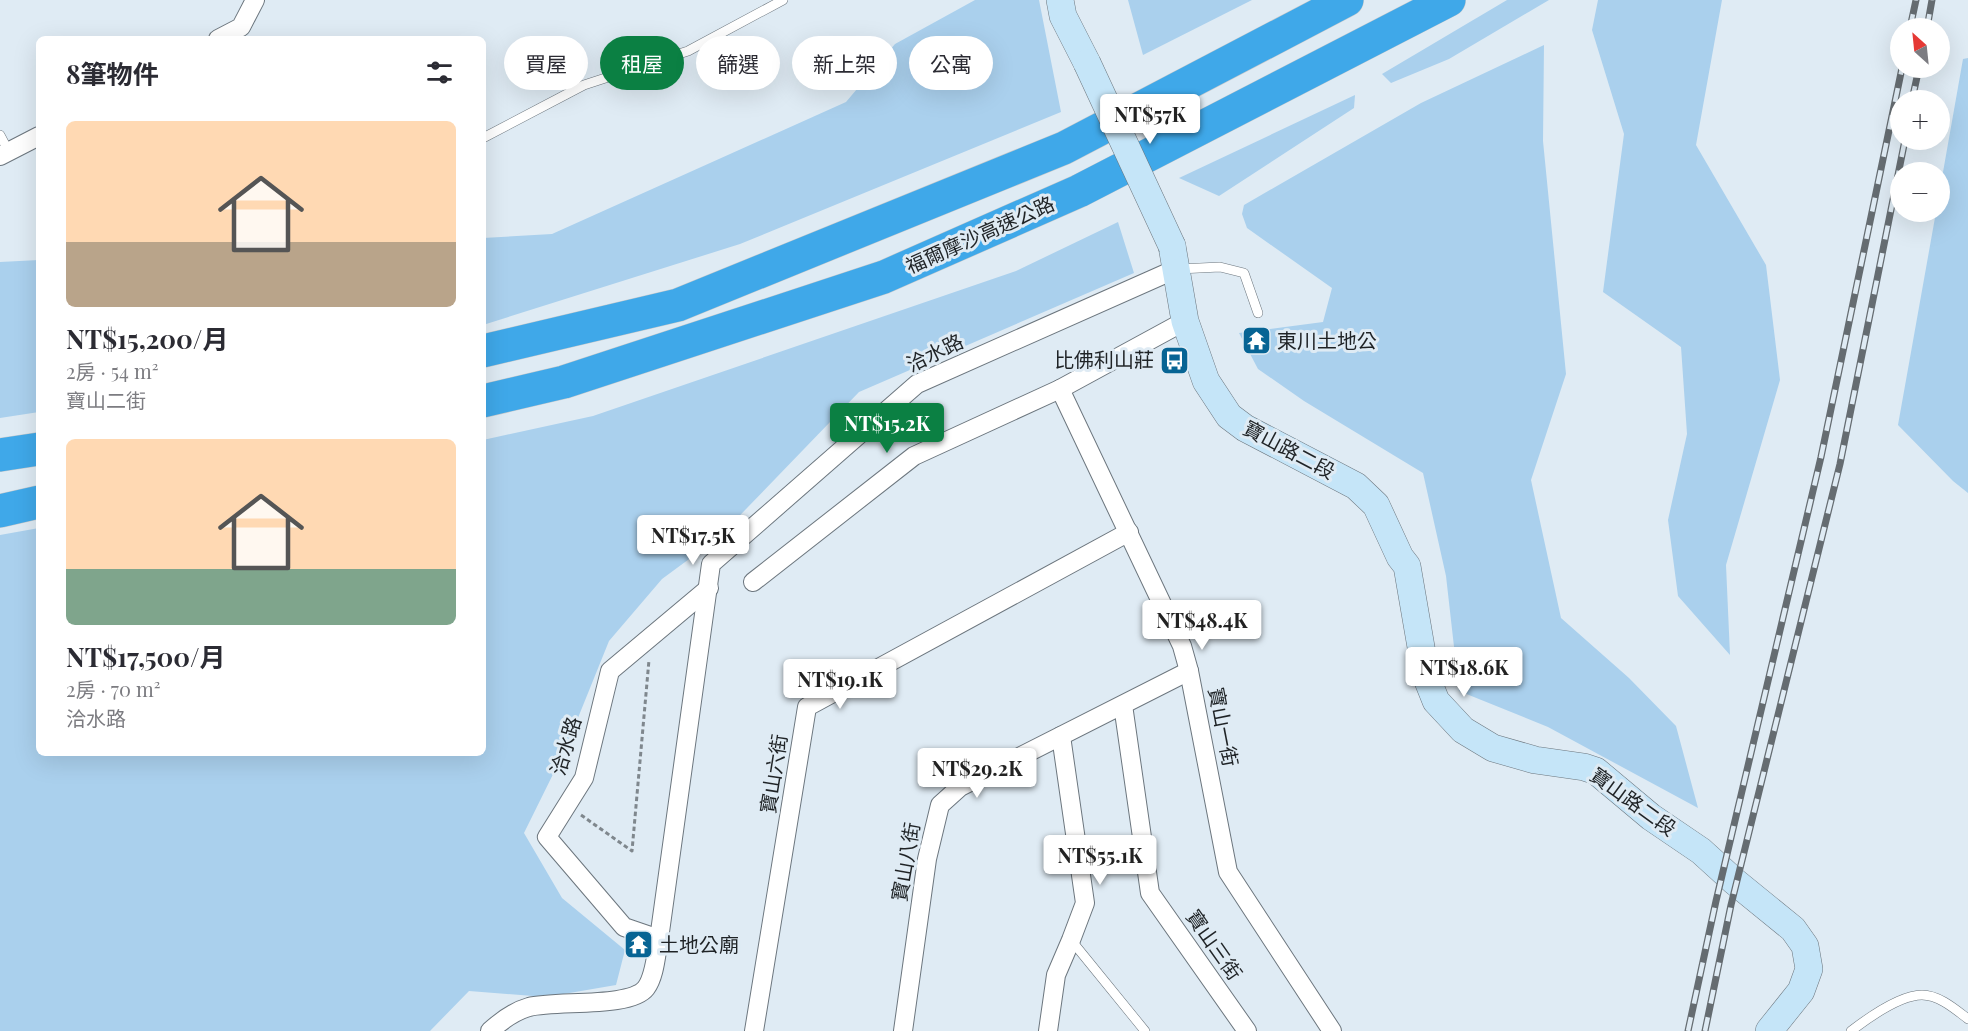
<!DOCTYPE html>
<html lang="zh-TW">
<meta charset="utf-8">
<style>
:root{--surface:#fff;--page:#f2f2f3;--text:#2b2b33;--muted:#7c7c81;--accent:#0b8043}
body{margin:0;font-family:"Playfair Display","Noto Sans TC",serif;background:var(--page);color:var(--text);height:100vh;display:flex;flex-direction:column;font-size:22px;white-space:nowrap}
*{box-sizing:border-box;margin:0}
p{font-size:20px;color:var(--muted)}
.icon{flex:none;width:33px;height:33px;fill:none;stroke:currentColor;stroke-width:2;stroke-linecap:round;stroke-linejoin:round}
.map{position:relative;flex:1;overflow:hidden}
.sheet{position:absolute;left:36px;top:36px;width:450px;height:720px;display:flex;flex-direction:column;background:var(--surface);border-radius:9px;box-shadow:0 6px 24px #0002}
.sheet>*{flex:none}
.hud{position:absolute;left:504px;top:36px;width:570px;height:54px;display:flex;gap:12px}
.needle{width:39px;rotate:333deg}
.buttons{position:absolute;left:1890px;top:18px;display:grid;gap:12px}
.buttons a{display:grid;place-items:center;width:60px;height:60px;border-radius:50%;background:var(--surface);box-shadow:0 6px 24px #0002;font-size:30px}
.price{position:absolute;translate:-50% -51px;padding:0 14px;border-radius:6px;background:#fff;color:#222;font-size:20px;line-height:39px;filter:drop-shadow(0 2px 3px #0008)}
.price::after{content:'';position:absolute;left:50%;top:36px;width:18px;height:14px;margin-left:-9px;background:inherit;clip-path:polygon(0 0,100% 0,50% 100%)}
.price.active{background:var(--accent);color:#fff}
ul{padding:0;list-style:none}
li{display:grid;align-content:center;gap:12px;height:318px;padding:0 30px}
li span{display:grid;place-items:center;height:186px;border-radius:9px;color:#555}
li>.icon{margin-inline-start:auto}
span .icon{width:108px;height:108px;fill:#fffc;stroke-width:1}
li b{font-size:26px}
h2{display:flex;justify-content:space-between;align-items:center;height:72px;padding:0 30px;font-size:26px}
.tag{padding:0 21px;border-radius:27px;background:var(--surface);box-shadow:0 6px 24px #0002;font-size:21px;line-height:54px}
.tag.active{background:var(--accent);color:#fff}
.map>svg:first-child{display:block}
.green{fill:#aad0ed}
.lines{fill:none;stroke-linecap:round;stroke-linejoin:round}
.lane-casing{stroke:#6c767e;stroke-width:10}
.street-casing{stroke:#6c767e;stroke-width:20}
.secondary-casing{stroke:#6c767e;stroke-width:28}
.highway-casing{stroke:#c9cacb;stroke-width:34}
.path{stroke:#7f878d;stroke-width:3;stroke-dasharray:4.5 3;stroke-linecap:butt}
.lane{stroke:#fff;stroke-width:9}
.street{stroke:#fff;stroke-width:18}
.secondary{stroke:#c5e5f8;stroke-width:27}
.highway{stroke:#3fa8e9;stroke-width:33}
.rail-casing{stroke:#656c71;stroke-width:7}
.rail{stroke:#dfebf4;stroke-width:4.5;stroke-dasharray:14;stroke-linecap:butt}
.secondary-bridge-casing{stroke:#6c767e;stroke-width:28;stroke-linecap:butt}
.secondary-bridge{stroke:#c5e5f8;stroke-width:27}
.labels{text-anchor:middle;stroke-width:6;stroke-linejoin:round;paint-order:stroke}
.street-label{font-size:20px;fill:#1f2326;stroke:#dfebf4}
.poi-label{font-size:20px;fill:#1f2326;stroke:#dfebf4;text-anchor:start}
</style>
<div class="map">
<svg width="1968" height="1031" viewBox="0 0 1968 1031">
<rect width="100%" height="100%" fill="#dfebf4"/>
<g class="green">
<path d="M975,0H1039L1061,112L740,244L483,325V238L552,234L846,102L895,44Z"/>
<path d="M1128,0H1252L1143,55Z"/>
<path d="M1507,0H1549L1449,59L1391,83L1382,74Z"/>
<path d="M1598,0H1722L1696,145L1766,265L1780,380L1726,565L1730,655L1678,596L1668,520L1687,434L1681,347L1603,292L1624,134L1592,30Z"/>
<path d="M1544,45L1543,141L1566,374L1531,480L1561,618L1629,678L1676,726L1698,808L1548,727L1459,691L1446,576L1423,473L1304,401L1258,369L1239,333L1323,322L1332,288L1247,228L1242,214L1244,205L1421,103Z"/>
<path d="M1968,58V493L1953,481L1898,425L1936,212H1940V189L1963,59Z"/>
<path d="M1355,95L1354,108L1219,196L1179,178Z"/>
<path d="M1118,222L1134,273L859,392L719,537L662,579L609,641L565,750L524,833L562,898L625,950L616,985L546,997L469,991L430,1031H0V535L39,528V753H483V440L593,416L1016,271Z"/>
<path d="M39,260V412L0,418V262Z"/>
</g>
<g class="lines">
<defs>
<g id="lane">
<path d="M0,135L9,152"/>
<path d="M483,138L584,85L688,51L783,0"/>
<path d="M1179,269L1220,267L1244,273L1258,313"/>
<path d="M1071,940L1145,1031"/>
<path d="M1851,1031C1868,1018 1900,995 1922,995C1939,995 1955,1009 1968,1019"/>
</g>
<g id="street">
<path d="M218,39L241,27L255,0"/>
<path d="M0,156L39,136"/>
<path d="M1185,321L1060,389L1182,646L1189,671L1228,872L1332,1031"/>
<path d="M753,582L914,456L1060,389"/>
<path d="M1123,705L1150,893L1247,1031"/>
<path d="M659,939L624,927L547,837L584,778L610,671L709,588"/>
<path d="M490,1031C501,1021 515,1011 529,1007C556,1000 631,1008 646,988C655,976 656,954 659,939L711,564L917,384L1176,269"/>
<path d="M754,1031L807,707L1129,532"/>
<path d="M903,1031L927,859L940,805L960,787L1189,671"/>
<path d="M1048,1031L1056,975L1071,940L1085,903L1061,736"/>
</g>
<g id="secondary">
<path d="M1060,0L1063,16L1087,63"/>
<path d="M1172,246L1185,321L1206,381L1229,416L1245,428L1356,486L1376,505L1400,557L1407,566L1426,676L1436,701L1463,730L1493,748L1535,760L1584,767L1596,771L1651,817L1701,851L1734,881L1793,929L1805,946L1809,969L1801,991L1769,1031"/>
</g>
<g id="highway">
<path d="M483,351L678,305L1064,148L1347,0"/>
<path d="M483,401L564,382L884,277L1079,191L1449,0"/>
<path d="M0,455L39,449"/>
<path d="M0,511L39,502"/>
</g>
</defs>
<use href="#lane" class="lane-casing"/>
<use href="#street" class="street-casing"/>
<use href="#secondary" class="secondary-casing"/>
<use href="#highway" class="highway-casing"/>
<path class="path" d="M581,815L632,851L649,660"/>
<use href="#lane" class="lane"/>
<use href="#street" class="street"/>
<use href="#secondary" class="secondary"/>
<use href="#highway" class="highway"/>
<defs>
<g id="rail">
<path d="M1910,28L1916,0"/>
<path d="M1927,28L1932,0"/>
<path d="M1912,100L1919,68"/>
<path d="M1688,1031L1716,901L1821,457L1902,68"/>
<path d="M1705,1031L1731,905L1840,464L1905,140"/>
</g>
</defs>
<use href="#rail" class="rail-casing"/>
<use href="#rail" class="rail"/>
<defs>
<path id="secondary-bridge" d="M1087,63L1172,246"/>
</defs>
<use href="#secondary-bridge" class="secondary-bridge-casing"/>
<use href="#secondary-bridge" class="secondary-bridge"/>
</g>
<defs>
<symbol id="temple-square" viewBox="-11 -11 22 22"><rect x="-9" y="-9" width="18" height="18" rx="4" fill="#076494" stroke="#dfebf4"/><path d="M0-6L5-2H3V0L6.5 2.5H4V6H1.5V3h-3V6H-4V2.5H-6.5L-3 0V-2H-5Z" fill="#fff"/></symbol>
<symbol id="bus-square" viewBox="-11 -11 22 22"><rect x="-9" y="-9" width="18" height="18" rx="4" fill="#076494" stroke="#dfebf4"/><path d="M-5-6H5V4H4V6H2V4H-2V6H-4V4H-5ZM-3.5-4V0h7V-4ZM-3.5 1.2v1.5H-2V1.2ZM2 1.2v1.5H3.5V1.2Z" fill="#fff"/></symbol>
</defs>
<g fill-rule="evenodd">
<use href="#temple-square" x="1240" y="324" width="33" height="33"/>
<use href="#bus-square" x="1158" y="344" width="33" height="33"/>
<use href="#temple-square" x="622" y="928" width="33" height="33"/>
</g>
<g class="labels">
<g class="street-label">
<text transform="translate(980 235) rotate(-24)" y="7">福爾摩沙高速公路</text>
<text transform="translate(935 353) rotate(-26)" y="7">洽水路</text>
<text transform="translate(1289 450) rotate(28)" y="7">寶山路二段</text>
<text transform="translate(1223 727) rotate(79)" y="7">寶山一街</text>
<text transform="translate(566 746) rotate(-73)" y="7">洽水路</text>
<text transform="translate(774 774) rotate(-81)" y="7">寶山六街</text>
<text transform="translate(1633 802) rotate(36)" y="7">寶山路二段</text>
<text transform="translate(906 862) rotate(-80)" y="7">寶山八街</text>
<text transform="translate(1214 945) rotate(55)" y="7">寶山三街</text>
</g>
<g class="poi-label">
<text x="1277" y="348">東川土地公</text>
<text x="1154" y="367" text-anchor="end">比佛利山莊</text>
<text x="659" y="952">土地公廟</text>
</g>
</g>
</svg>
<div class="buttons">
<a><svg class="needle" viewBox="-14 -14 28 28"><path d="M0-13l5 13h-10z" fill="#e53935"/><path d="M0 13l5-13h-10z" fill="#7c7c81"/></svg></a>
<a>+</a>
<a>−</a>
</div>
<b class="price" style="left:1150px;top:145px">NT$57K</b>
<b class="price active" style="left:887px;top:454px">NT$15.2K</b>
<b class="price" style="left:693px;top:566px">NT$17.5K</b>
<b class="price" style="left:1202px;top:651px">NT$48.4K</b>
<b class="price" style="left:1464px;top:698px">NT$18.6K</b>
<b class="price" style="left:840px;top:710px">NT$19.1K</b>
<b class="price" style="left:977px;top:799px">NT$29.2K</b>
<b class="price" style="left:1100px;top:886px">NT$55.1K</b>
<div class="hud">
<a class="tag">買屋</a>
<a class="tag active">租屋</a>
<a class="tag">篩選</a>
<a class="tag">新上架</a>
<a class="tag">公寓</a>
</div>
<section class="sheet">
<h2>8筆物件<svg class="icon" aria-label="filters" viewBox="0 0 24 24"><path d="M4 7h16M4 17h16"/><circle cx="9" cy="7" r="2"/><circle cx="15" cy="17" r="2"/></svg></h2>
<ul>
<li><span style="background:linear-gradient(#ffd9b3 65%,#b9a48a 0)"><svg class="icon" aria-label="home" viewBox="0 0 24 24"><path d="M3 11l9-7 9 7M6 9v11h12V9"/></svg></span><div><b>NT$15,200/月</b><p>2房 · 54 m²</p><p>寶山二街</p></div></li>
<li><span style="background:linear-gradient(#ffd9b3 70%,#7fa58c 0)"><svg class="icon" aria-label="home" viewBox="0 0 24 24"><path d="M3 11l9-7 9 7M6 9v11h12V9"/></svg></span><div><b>NT$17,500/月</b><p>2房 · 70 m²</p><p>洽水路</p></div></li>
</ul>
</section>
</div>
